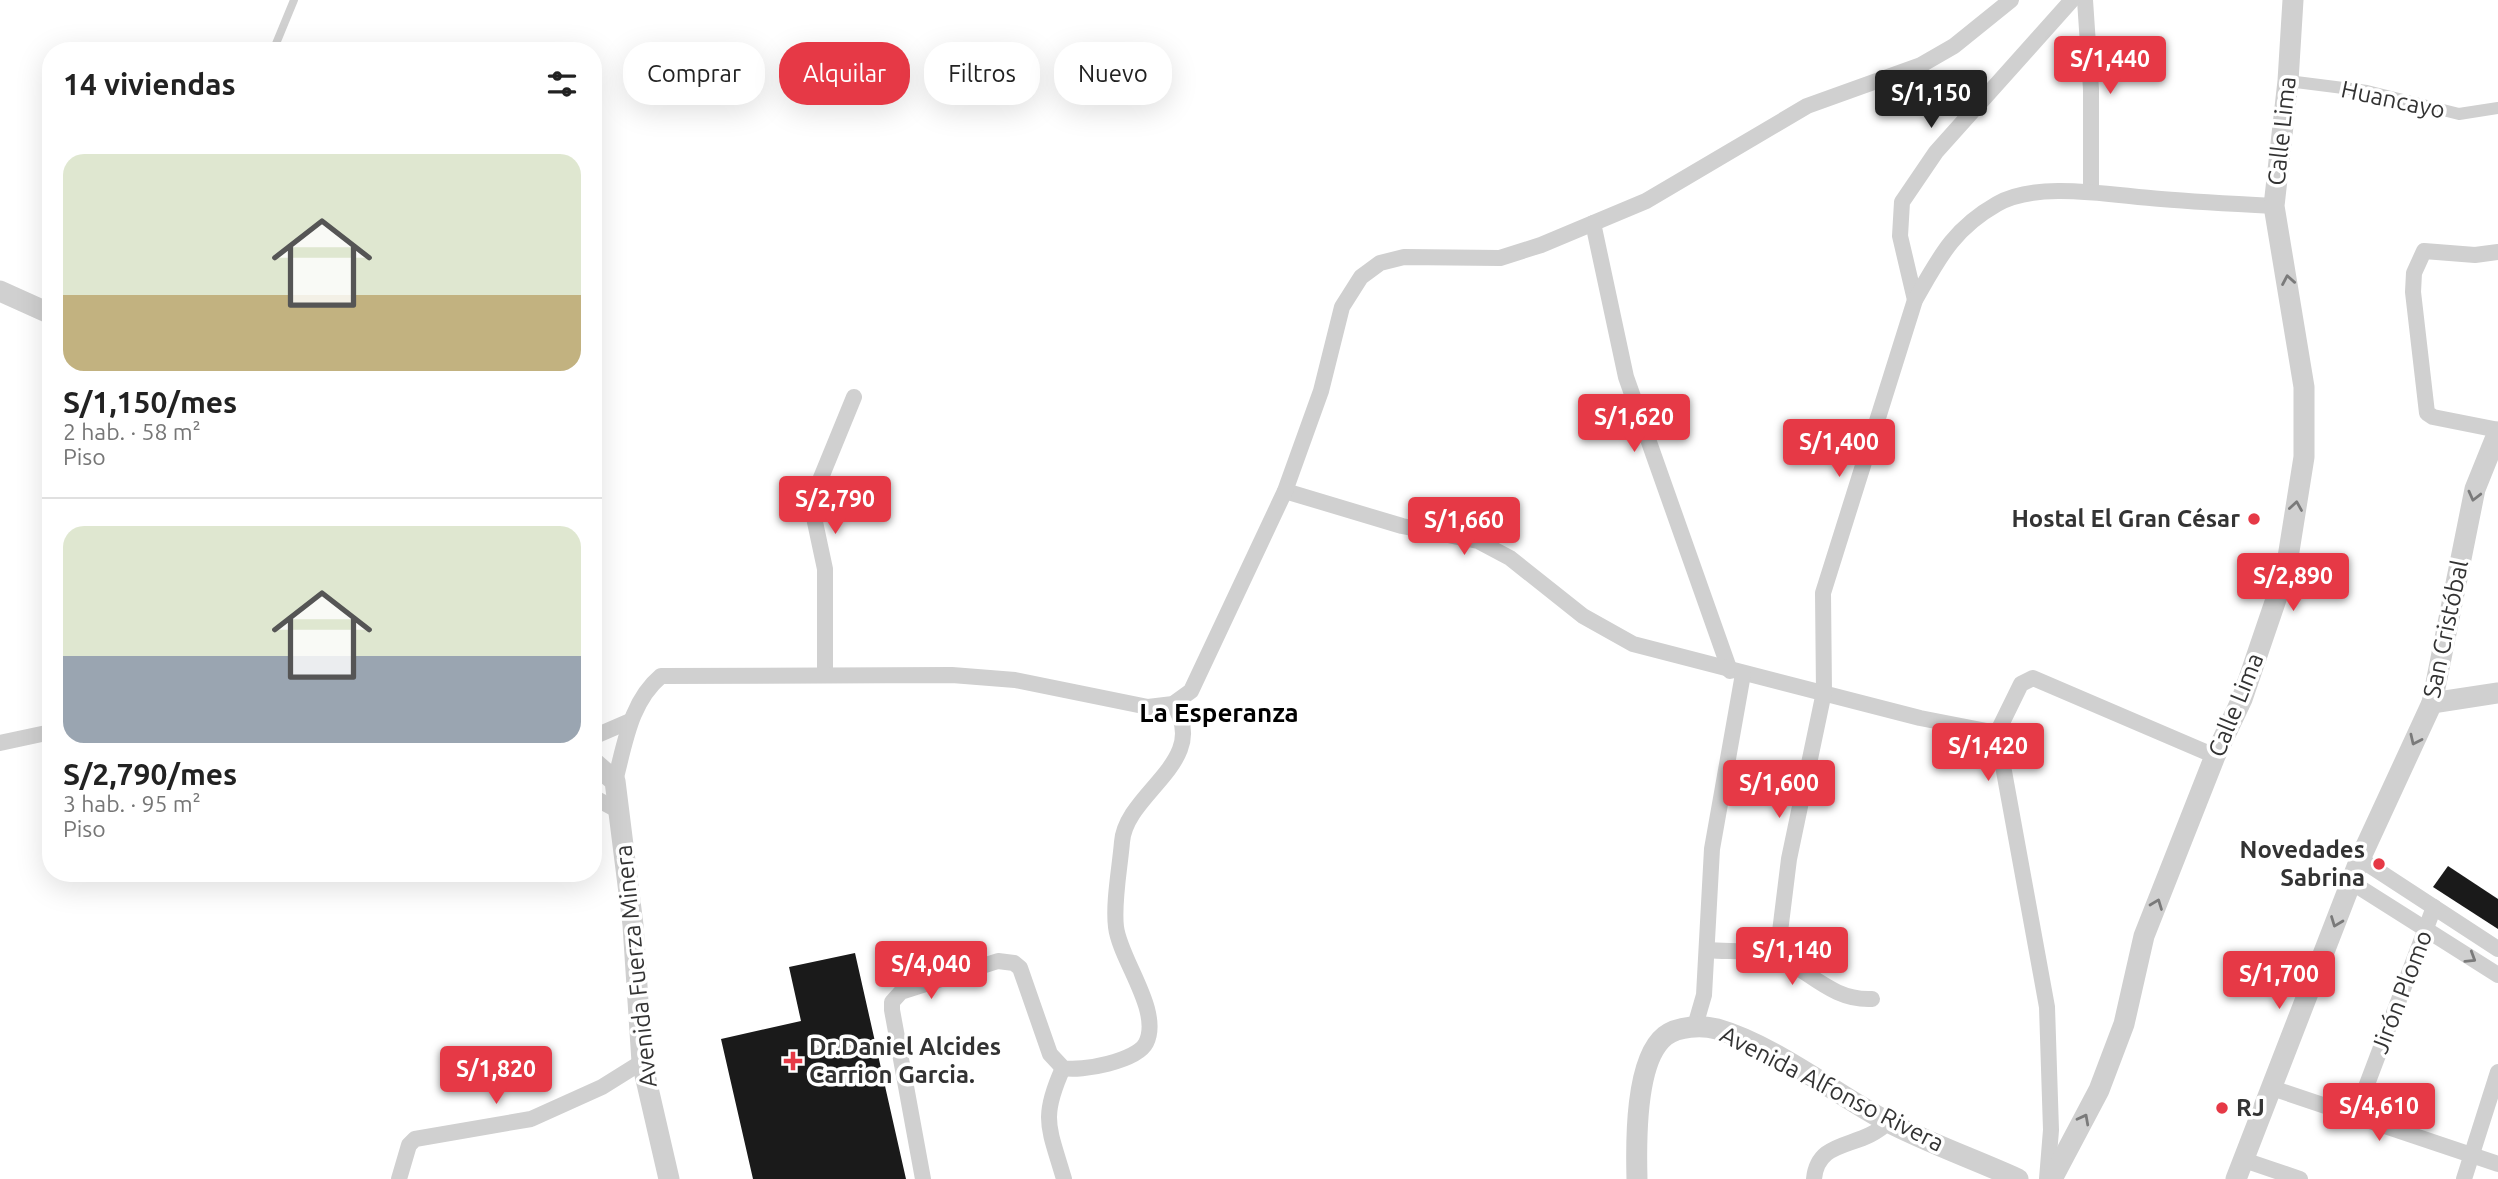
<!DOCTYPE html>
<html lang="es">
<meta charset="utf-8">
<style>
:root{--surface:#fff;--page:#f6f6f6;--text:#222;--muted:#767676;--line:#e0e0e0;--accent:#e63946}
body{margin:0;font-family:Ubuntu,sans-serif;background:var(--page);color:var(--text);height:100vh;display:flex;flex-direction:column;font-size:26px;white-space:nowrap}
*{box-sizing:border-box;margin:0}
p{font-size:23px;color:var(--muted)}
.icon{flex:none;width:38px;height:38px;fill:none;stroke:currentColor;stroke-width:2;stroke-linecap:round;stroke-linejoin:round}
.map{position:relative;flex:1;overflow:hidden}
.sheet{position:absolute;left:42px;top:42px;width:560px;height:840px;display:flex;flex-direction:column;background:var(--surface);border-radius:28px;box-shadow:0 7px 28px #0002}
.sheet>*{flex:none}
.banner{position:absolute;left:623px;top:42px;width:665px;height:63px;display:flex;gap:14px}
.price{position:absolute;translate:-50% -60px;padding:0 16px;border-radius:7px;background:var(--accent);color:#fff;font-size:23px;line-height:46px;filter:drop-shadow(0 2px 4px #0008)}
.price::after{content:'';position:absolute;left:50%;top:42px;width:21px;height:16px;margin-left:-10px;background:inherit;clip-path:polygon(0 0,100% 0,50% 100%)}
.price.active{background:#222;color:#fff}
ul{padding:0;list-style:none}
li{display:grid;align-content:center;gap:14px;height:371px;padding:0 21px}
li+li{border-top:2px solid var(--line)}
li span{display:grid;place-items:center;height:217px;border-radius:21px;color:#555}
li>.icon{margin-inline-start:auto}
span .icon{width:126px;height:126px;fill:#fffc;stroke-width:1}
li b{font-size:30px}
h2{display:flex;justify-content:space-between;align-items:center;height:84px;padding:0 21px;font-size:30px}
.pill{padding:0 24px;border-radius:28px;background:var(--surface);box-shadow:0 7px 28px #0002;font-size:24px;line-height:63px}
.pill.active{background:var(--accent);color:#fff}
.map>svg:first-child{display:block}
.building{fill:#1a1a1a}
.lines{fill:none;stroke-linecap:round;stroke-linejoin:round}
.service{stroke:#d0d0d0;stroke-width:8}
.pedestrian{stroke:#d0d0d0;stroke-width:12}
.minor{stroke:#d0d0d0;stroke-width:16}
.tertiary{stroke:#d0d0d0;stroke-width:21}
.oneway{stroke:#7a7a7a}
.poi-dot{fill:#e63946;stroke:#fff;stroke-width:2.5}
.labels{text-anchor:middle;stroke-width:7;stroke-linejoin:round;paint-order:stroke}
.street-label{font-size:24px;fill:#333;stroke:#fff}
.poi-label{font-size:24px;font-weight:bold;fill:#333;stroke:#fff;text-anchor:end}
.neighbourhood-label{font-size:26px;font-weight:bold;fill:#000;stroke:#fff}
</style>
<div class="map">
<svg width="2498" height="1179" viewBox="0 0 2498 1179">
<rect width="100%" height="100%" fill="#fff"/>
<g class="building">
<path d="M2448,866L2498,899V929L2433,887Z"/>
<path d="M855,953L906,1179H753L721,1039L801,1021L789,967Z"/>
</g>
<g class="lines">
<path class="service" d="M273,51L294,0"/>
<path class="pedestrian" d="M2288,81L2367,91L2459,114L2498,108"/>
<g class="minor">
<path d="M2085,0L2091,89V192"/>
<path d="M1593,223L1626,377L1730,671"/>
<path d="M2498,252L2475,255L2424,251L2414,273L2413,292L2427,413L2433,417L2498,430"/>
<path d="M1915,300L1900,236L1902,202L1936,152L2072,0"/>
<path d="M1285,491L1402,526L1478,541L1510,558L1583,616L1633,644L1920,718L1997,733L2047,1007L2051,1130L2047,1179"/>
<path d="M825,675V569L812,508L818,485L854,397"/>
<path d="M1997,733L2021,684L2033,678L2215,756"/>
<path d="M593,737L630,721"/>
<path d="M0,743L51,732"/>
<path d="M615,781C625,744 630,702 661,676L952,675L1015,680L1148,707L1173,704L1191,691L1285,491L1321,391L1342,307L1361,277L1380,263L1404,257L1500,258L1541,245L1646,201L1807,106L1921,65L1954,46L2011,0"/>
<path d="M593,797L619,811"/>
<path d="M2360,859L2498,949"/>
<path d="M2351,882L2498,975"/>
<path d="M1708,950C1727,952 1763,950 1779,957C1811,972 1833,1001 1872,999"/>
<path d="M1777,956L1789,859L1824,692L1823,593L1915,300C1939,258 1953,229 1997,204C2039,180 2114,196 2161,199C2198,202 2236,204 2274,206"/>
<path d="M1695,1026L1704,995L1712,849L1743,674"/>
<path d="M1063,1068C1040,1119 1049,1127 1064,1179"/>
<path d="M2272,1088L2498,1164"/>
<path d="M2355,1116L2434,907"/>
<path d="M2244,1160L2300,1179"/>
<path d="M399,1179L409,1145L415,1139L531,1119L602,1087L642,1062"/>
<path d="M923,1179L892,1010V1002L901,992L998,961L1014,963L1020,968L1050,1054L1063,1068C1081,1072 1137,1061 1146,1043C1162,1011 1120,960 1116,927C1113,902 1120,867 1122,842C1126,792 1212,761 1173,704"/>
<path d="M1814,1179C1818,1137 1861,1150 1888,1122"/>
<path d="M2464,1179L2498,1072"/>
</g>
<g class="tertiary">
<path d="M0,291L51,314"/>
<path d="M2432,703L2498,693"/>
<path d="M593,762L615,781L633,925L642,1062L669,1179"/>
<path d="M1637,1179C1636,1143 1635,1060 1665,1036C1678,1026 1702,1025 1717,1029C1773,1045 1834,1093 1886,1121C1928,1143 1974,1159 2018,1179"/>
<path d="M2052,1179L2099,1090L2124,1024L2144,936L2215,756L2242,699L2286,570L2304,457V387L2274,206L2288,81L2293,0"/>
<path d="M2236,1179L2360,859L2432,703L2475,489L2498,432"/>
</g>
</g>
<defs><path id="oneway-chevron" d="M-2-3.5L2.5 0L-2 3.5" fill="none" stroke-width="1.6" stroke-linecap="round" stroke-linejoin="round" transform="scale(1.75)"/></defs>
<g class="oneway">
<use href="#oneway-chevron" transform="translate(2288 280) rotate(-100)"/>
<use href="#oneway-chevron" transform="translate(2474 496) rotate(104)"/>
<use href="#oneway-chevron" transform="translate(2296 506) rotate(-81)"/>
<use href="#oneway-chevron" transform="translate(2415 740) rotate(115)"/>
<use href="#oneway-chevron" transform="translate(2157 904) rotate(-69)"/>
<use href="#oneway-chevron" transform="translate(2336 922) rotate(111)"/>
<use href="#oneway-chevron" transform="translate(2471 958) rotate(32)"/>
<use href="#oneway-chevron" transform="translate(2084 1119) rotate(-62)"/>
</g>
<g class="poi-dot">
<circle cx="2254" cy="519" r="7"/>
<circle cx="2379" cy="864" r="7"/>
<path d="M789.5 1050.5h7v7h7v7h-7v7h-7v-7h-7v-7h7z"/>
<circle cx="2222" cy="1108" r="7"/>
</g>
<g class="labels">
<g class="street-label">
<text transform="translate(2393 100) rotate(12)" y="8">Huancayo</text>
<text transform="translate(2282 131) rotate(-84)" y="8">Calle Lima</text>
<text transform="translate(2446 629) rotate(-78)" y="8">San Cristóbal</text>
<text transform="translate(2236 705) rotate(-68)" y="8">Calle Lima</text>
<text transform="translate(636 966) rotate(-96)" y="8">Avenida Fuerza Minera</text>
<text transform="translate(2402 992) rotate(-69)" y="8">Jirón Plomo</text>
<text transform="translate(1832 1089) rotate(27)" y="8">Avenida Alfonso Rivera</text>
</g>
<g class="poi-label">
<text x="2240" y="527">Hostal El Gran César</text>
<text x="2365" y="858">Novedades<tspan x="2365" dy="28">Sabrina</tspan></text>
<text x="809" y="1055" text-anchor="start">Dr.Daniel Alcides<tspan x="809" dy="28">Carrion Garcia.</tspan></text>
<text x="2236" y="1116" text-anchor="start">RJ</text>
</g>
<g class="neighbourhood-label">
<text x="1219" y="722">La Esperanza</text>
</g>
</g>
</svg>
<b class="price" style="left:2110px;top:96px">S/1,440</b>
<b class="price active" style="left:1931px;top:130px">S/1,150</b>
<b class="price" style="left:1634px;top:454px">S/1,620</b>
<b class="price" style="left:1839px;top:479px">S/1,400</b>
<b class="price" style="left:835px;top:536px">S/2,790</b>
<b class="price" style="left:1464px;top:557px">S/1,660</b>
<b class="price" style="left:2293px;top:613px">S/2,890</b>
<b class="price" style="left:1988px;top:783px">S/1,420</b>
<b class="price" style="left:1779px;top:820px">S/1,600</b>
<b class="price" style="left:1792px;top:987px">S/1,140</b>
<b class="price" style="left:931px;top:1001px">S/4,040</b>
<b class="price" style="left:2279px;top:1011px">S/1,700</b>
<b class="price" style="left:496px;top:1106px">S/1,820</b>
<b class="price" style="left:2379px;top:1143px">S/4,610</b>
<div class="banner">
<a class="pill">Comprar</a>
<a class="pill active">Alquilar</a>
<a class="pill">Filtros</a>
<a class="pill">Nuevo</a>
</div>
<section class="sheet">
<h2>14 viviendas<svg class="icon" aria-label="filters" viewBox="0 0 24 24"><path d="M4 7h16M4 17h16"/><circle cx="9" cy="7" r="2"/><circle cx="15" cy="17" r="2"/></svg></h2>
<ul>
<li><span style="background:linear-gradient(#dfe7d0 65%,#c2b280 0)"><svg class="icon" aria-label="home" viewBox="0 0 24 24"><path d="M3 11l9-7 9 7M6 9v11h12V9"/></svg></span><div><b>S/1,150/mes</b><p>2 hab. · 58 m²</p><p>Piso</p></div></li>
<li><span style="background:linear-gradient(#dfe7d0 60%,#9aa5b1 0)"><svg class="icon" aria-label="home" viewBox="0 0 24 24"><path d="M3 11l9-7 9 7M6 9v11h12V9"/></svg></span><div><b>S/2,790/mes</b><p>3 hab. · 95 m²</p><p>Piso</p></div></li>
</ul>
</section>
</div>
